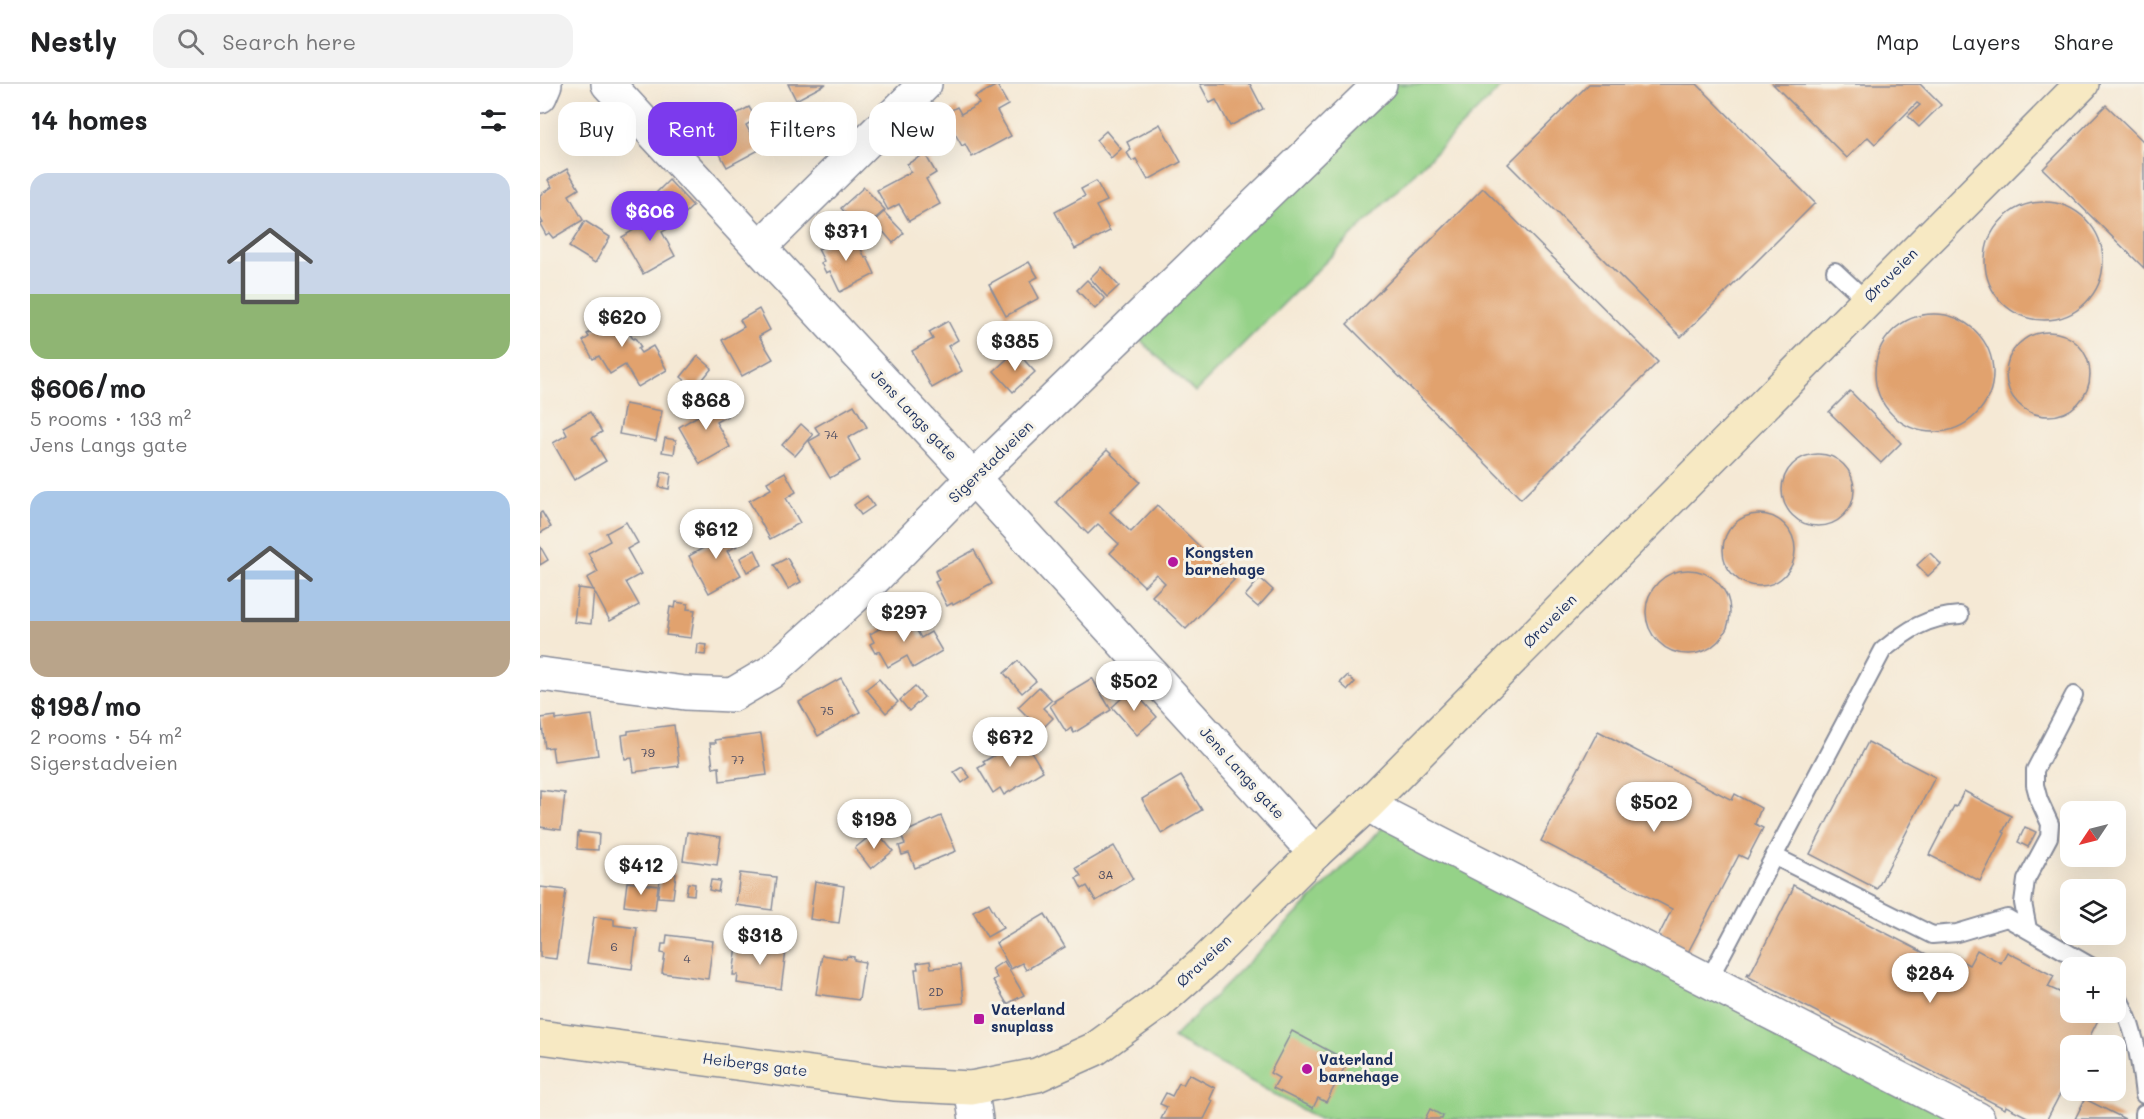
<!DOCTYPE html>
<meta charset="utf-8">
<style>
:root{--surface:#fff;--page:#f2f2f2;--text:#202124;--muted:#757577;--line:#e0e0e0;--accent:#7c3aed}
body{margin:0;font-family:Mali,sans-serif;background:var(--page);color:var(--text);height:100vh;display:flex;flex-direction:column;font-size:22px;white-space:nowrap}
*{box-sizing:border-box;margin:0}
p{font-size:20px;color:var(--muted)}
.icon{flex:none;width:33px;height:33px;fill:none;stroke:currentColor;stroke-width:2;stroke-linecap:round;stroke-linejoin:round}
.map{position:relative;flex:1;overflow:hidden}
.details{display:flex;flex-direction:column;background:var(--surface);width:540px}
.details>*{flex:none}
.top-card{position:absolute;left:18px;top:18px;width:570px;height:54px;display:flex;gap:12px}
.needle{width:39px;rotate:235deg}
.buttons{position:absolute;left:1520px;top:717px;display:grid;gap:12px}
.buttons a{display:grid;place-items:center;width:66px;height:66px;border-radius:12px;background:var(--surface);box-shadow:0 6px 24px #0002;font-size:30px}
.price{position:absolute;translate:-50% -51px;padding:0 14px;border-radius:21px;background:#fff;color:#222;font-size:20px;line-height:39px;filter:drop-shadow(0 2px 3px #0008)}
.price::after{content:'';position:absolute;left:50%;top:36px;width:18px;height:14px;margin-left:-9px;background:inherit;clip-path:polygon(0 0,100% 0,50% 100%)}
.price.on{background:var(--accent);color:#fff}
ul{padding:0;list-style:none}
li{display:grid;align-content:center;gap:12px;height:318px;padding:0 30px}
li span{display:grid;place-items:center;height:186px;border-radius:18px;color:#555}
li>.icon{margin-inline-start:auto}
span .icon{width:108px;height:108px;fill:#fffc;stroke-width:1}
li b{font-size:26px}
h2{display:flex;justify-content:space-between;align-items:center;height:72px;padding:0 30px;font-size:26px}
.chip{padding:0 21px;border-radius:18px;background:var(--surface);box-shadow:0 6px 24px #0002;font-size:21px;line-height:54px}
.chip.on{background:var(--accent);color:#fff}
header{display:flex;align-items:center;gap:36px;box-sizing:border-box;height:84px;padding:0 30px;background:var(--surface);border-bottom:2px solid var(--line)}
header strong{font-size:28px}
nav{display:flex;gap:33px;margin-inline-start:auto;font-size:21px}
.search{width:420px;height:54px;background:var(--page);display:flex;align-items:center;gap:15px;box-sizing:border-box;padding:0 21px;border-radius:18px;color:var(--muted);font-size:22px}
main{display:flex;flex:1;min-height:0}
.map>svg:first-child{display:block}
.green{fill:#95d288;stroke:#588073;stroke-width:1.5}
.building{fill:#e1a26e}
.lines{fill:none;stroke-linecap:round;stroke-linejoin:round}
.lane-casing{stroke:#888c9a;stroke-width:20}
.street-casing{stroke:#888c9a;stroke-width:36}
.secondary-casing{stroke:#888c9a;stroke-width:36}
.lane{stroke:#fff;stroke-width:16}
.street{stroke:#fff;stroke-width:33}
.secondary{stroke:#f7e9c3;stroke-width:33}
.poi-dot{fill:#b5179e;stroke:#f7f3e8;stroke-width:2}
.labels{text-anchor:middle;stroke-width:6;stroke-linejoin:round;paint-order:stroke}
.number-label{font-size:12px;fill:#4c4c62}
.street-label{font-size:15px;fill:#1b2f5e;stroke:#f7f3e8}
.poi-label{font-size:15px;font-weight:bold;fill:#1b2f5e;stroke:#f7f3e8;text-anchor:start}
</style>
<header>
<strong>Nestly</strong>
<div class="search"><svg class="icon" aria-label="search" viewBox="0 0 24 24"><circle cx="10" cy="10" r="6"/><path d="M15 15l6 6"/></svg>Search here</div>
<nav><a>Map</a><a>Layers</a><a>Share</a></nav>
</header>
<main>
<section class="details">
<h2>14 homes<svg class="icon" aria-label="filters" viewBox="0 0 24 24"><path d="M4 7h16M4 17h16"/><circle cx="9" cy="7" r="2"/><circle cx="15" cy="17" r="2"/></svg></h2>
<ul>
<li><span style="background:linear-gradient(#c9d6e8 65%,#8fb573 0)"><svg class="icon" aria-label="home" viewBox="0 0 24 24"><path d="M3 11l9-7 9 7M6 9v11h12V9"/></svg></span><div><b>$606/mo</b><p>5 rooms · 133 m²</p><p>Jens Langs gate</p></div></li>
<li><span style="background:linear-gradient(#a9c7e8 70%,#b9a48a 0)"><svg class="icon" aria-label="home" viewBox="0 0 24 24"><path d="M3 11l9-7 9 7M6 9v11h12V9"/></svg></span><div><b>$198/mo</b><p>2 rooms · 54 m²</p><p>Sigerstadveien</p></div></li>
</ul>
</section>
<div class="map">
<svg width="1604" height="1035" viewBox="0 0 1604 1035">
<rect width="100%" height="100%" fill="#f7f3e8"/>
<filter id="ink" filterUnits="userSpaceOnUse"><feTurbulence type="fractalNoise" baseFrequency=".0167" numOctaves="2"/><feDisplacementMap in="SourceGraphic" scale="12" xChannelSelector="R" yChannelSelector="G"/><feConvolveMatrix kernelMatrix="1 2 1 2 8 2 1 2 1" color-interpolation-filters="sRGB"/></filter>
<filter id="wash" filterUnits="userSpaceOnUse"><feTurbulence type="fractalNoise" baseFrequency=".008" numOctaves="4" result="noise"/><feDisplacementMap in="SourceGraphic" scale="24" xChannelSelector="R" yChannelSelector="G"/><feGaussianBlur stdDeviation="1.35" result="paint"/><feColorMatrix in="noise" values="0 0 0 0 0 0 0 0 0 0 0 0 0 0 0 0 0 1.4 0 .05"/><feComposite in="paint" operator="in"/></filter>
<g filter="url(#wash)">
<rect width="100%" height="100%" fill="#f5e9d5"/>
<g class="green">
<path d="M853,0H964L655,308L595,251Z"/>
<path d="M852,734L1415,1035H779L633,954Z"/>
</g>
<g id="blocks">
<g class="building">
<path d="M248,0H286L256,16Z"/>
<path d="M660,0H710L723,25L690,42L676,16L670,19Z"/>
<path d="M1049,0H1157L1275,119L1141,253L968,80Z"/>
<path d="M1233,0H1380L1401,21L1379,43L1368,32L1380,21L1377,19L1335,60L1328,53L1307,74Z"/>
<path d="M457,1L468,21L457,27L471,52L432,73L425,60L422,62L404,30L417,23L421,30L439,20L435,13Z"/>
<path d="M1566,21L1604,58V184L1503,85Z"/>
<path d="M209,23L216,35L206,41L219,66L187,83L167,46Z"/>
<path d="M620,40L641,78L608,96L596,75L592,77L587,69L591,66L587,58Z"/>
<path d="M566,47L581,65L571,74L556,56Z"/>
<path d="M385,70L396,89L386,95L400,120L369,137L359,120L348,126L337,106L371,88L367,80Z"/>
<path d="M27,85L39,105L29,111L43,136L13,154L9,149L6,151L0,140L3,139L0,134V111L12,103L8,96Z"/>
<path d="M129,96L153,122L135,139L112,113Z"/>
<path d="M556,97L567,117L556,122L570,147L535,165L515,128L545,112L541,105Z"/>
<path d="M324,103L345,126L321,147L301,124Z"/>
<path d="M943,104L1118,278L981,415L807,240Z"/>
<circle cx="1504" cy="177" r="59"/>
<path d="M119,122L131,143L122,148L135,172L103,190L82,153L109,137L105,129Z"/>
<path d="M344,128L364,149L353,159L334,137Z"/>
<path d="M45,137L70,153L55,179L29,163Z"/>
<path d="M313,147L325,174L327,173L335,190L300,208L290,187L286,189L281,179L284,177L278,165Z"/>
<path d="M489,178L498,193L490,197L499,214L466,232L449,200Z"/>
<path d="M561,183L579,202L567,213L550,194Z"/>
<path d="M547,196L565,215L555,225L537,206Z"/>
<path d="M76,218L85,233L81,235L93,255L95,254L101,263L98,265L101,269L113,262L127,286L98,303L85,281L70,290L59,272L53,275L43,257L49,253L47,250L60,243L53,231Z"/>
<path d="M219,225L230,246L219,252L233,275L202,292L182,256L204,243L200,236Z"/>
<circle cx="1394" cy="289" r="59"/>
<path d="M408,237L418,256L408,262L422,287L392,304L372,267L393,255L389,248Z"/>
<circle cx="1508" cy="290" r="42"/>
<path d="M476,267L495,288L473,308L454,287Z"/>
<path d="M158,272L172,284L155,305L141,293Z"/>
<path d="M1310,307L1361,359L1341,379L1289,328Z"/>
<path d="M175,312L187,332L176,338L190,363L160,380L139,343L161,330L156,322Z"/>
<path d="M85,320L122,327L116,357L79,350Z"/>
<path d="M314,321L327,343L308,354L320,377L290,394L269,357L280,351L275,343Z"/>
<path d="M50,328L62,348L52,354L66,377L34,396L13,359L27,351L23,343Z"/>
<path d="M261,340L273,351L255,372L242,361Z"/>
<path d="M125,354L136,356L134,370L122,368Z"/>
<path d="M567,366L600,398L570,428L591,448L617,421L694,496L646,545L612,512L625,499L616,490L604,502L570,469L579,460L558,440L548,450L516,418Z"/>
<circle cx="1278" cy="406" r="36"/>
<path d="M122,388L131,390L129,405L119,403Z"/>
<path d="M245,388L256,408L246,414L260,439L230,455L209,417L231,405L227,398Z"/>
<path d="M327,412L334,422L321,431L314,421Z"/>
<path d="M2,428L11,443L0,449V429Z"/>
<circle cx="1219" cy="466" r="36"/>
<path d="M86,438L98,459L87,465L101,490L86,498L99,521L70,537L47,494L58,488L48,469L70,457L66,449Z"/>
<path d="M186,441L197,462L187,467L201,491L169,509L149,472L172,459L167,451Z"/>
<path d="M0,462L8,476L0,481Z"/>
<path d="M215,466L222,481L207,488L200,474Z"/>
<path d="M434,466L452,500L413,521L412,519L407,522L395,498L399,496L395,487Z"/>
<path d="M1390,469L1401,480L1388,492L1377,481Z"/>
<path d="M247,474L261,498L248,505L234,481Z"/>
<circle cx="1148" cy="528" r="42"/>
<path d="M720,494L733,506L718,523L705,512Z"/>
<path d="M38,504L54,506L51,540L34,538Z"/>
<path d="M136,518L148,520L147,525L155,526L151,554L126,551L130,523L135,524Z"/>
<path d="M367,529L381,554L391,548L402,567L373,584L367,572L348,583L339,567L335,569L330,560L334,558L330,550Z"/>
<path d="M158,560L167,561L165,571L157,570Z"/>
<path d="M478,577L496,597L482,609L464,589Z"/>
<path d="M807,592L815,598L808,606L800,599Z"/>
<path d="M301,594L320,628L278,652L259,618Z"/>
<path d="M552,594L571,626L534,649L531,644L526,648L510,622L515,618L514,617Z"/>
<path d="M339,595L358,618L346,629L326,605Z"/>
<path d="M375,603L384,613L369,627L360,616Z"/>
<path d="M499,603L512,616L503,624L513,634L501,646L478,623Z"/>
<path d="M592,605L617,633L597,651L572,623Z"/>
<path d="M52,631L58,671L14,677L12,663L5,664L1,634L16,632V636Z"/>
<path d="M134,641L139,682L94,688L92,674L85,675L82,651L88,650V647Z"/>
<path d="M1058,647L1192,716L1195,710L1221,724L1215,740L1223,744L1207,775L1199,771L1145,874L1115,859L1132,825L1001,757Z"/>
<path d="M221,650L227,691L180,697L179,683L173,684L170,659H176L175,656Z"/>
<path d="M483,654L503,687L464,711L460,704L453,709L438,684L445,680L443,678Z"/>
<path d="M1328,658L1395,693L1337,805L1270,770Z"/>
<path d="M422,683L430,693L422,699L414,688Z"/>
<path d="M641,692L662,726L622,750L602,715Z"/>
<path d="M0,706L25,709L21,746L0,743Z"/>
<path d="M1424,707L1471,732L1463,748L1465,749L1440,797L1389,771L1414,722L1416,723Z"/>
<path d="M401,732L416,767L375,784L369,769L362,771L359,762L365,760L361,750Z"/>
<path d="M1485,743L1496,748L1488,763L1478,758Z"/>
<path d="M336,747L353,767L331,785L315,764Z"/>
<path d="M38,748L59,750L58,766L37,765Z"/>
<path d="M147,748L181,753L177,781L143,776Z"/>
<path d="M574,762L593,795L556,817L547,802L542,805L536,794L541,792L536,784Z"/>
<path d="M121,788L136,790L133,814L118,813Z"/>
<path d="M200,789L236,793L232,826L196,821Z"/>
<path d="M171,796L180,797L178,808L169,806Z"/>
<path d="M275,797L304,802L299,839L270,835Z"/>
<path d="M87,798L118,802L115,826L84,822Z"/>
<path d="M148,799L155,800L154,811L146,810Z"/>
<path d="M1253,801L1413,884L1418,875L1429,881L1437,866L1461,879L1467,868L1514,892L1508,903L1526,911L1525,914L1530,916V928H1554L1560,932L1545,962H1530V991L1507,1035H1491L1466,1022L1465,1025L1207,892L1208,889L1210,890L1253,805L1252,804Z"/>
<path d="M0,803L26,806L16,875L0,873Z"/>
<path d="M449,819L463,844L447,853L433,827Z"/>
<path d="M505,830L525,863L486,886L482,879L471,885L456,859Z"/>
<path d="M54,833L74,835V841L97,844L92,885L47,879Z"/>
<path d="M127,851L173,857L168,895L122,889L125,870L121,869L122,860H126Z"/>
<path d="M202,861L246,867L241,905L197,899L198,891H193L197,862Z"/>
<path d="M282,871L306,875L307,872L314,873V876L325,878L319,916L276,910Z"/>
<path d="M390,877L391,884L420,881L424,919L380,924L375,885H378L377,879Z"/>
<path d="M464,877L484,911L467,920L453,896L457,894L452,885Z"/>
<path d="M752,947L808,977L786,1018L778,1014L773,1024L733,1004L739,994L730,989Z"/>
<path d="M649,990L675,1004L670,1015L673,1017L664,1035H621L627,1023L620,1020L626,1009L632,1012L639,999L643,1001Z"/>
<path d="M1545,1015L1585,1035H1535Z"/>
<path d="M890,1025L903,1032L902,1035H885Z"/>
</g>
</g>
</g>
<g filter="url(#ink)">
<use href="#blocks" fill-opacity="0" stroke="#888c9a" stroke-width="1.5"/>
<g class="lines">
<defs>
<g id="lane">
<path d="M1295,187L1326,216"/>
<path d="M1234,772L1392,851L1417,849L1467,834L1554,884"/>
<path d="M1488,845L1483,819L1486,796L1509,753L1510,740L1499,716L1495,701V686L1534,611"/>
<path d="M1168,897L1343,566C1368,546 1386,533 1420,531"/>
<path d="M1575,908C1594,938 1600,976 1604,1011"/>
<path d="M1604,1035V1029"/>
</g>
<g id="street">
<path d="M68,0L433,394L775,769"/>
<path d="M0,12L5,0"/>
<path d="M220,163L385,0"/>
<path d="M0,590L145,609L192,611L231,588L333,496L433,394L840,0"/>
<path d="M828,720L849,733L1438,1035"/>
<path d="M431,1004L436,1035"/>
</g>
<path id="secondary" d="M0,953L354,1000L431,1004L497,991L555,965L617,920L668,875L775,769L828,720L1542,0"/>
</defs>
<use href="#lane" class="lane-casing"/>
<use href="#street" class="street-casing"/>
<use href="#secondary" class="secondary-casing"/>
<use href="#lane" class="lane"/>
<use href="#street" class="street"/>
<use href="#secondary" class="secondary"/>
</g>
</g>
<g class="poi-dot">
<circle cx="633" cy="478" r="6"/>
<rect x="433" y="929" width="12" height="12" rx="3"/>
<circle cx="767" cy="985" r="6"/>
</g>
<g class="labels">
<g class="number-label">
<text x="291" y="355">74</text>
<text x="287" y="631">75</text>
<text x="108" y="673">79</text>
<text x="198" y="680">77</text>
<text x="566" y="795">3A</text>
<text x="74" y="867">6</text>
<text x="147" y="879">4</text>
<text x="396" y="912">2D</text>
</g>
<g class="street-label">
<text transform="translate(1351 191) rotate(-45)" y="5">Øraveien</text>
<text transform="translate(374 331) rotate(47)" y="5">Jens Langs gate</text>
<text transform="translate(451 378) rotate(-44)" y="5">Sigerstadveien</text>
<text transform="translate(1010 537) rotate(-45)" y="5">Øraveien</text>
<text transform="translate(702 689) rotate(48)" y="5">Jens Langs gate</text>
<text transform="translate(664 877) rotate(-43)" y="5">Øraveien</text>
<text transform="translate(215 981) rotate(7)" y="5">Heibergs gate</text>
</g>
<g class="poi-label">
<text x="645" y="474">Kongsten<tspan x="645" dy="17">barnehage</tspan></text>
<text x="451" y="931">Vaterland<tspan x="451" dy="17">snuplass</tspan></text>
<text x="779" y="981">Vaterland<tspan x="779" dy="17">barnehage</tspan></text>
</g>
</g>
</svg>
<div class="buttons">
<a><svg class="needle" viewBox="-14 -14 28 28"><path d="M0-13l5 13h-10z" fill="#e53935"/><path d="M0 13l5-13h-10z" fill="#757577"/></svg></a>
<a><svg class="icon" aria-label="layers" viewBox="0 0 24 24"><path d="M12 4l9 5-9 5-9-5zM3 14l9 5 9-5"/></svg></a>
<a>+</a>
<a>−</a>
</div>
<b class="price on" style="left:110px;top:158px">$606</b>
<b class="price" style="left:306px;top:178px">$371</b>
<b class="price" style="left:82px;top:264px">$620</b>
<b class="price" style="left:475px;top:288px">$385</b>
<b class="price" style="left:166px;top:347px">$868</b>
<b class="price" style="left:176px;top:476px">$612</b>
<b class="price" style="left:364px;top:559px">$297</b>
<b class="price" style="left:594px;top:628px">$502</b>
<b class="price" style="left:470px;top:684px">$672</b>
<b class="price" style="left:1114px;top:749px">$502</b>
<b class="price" style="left:334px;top:766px">$198</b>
<b class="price" style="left:101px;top:812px">$412</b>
<b class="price" style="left:220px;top:882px">$318</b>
<b class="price" style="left:1390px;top:920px">$284</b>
<div class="top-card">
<a class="chip">Buy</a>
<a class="chip on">Rent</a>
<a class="chip">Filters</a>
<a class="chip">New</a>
</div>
</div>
</main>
